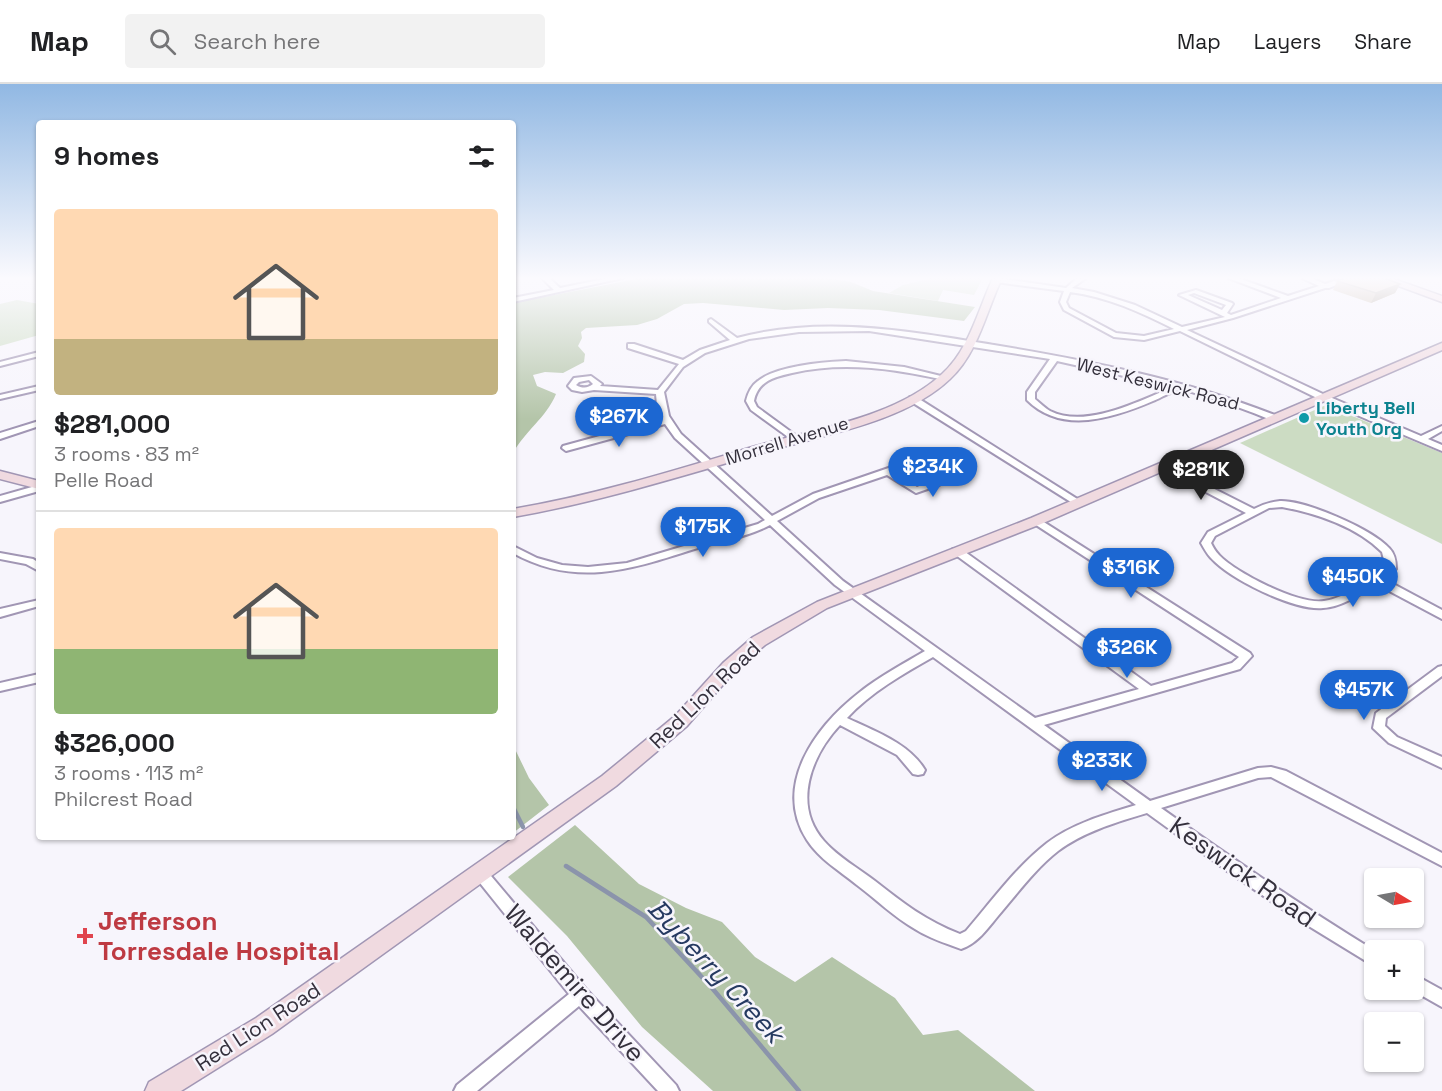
<!DOCTYPE html>
<meta charset="utf-8">
<style>
:root{--surface:#fff;--page:#f2f2f2;--text:#202124;--muted:#757577;--line:#e0e0e0;--accent:#1c67d2}
body{margin:0;font-family:"Space Grotesk",sans-serif;background:var(--page);color:var(--text);height:100vh;display:flex;flex-direction:column;font-size:22px;white-space:nowrap}
*{box-sizing:border-box;margin:0}
p{font-size:20px;color:var(--muted)}
.icon{flex:none;width:33px;height:33px;fill:none;stroke:currentColor;stroke-width:2;stroke-linecap:round;stroke-linejoin:round}
.map{position:relative;flex:1;overflow:hidden}
.side{position:absolute;left:36px;top:36px;width:480px;height:720px;display:flex;flex-direction:column;background:var(--surface);border-radius:6px;box-shadow:0 2px 4px #0004}
.side>*{flex:none}
.needle{width:39px;rotate:100deg}
.tools{position:absolute;left:1364px;top:784px;display:grid;gap:12px}
.tools a{display:grid;place-items:center;width:60px;height:60px;border-radius:6px;background:var(--surface);box-shadow:0 2px 4px #0004;font-size:30px}
.price{position:absolute;translate:-50% -51px;padding:0 14px;border-radius:21px;background:var(--accent);color:#fff;font-size:20px;line-height:39px;filter:drop-shadow(0 2px 3px #0008)}
.price::after{content:'';position:absolute;left:50%;top:36px;width:18px;height:14px;margin-left:-9px;background:inherit;clip-path:polygon(0 0,100% 0,50% 100%)}
.price.selected{background:#222;color:#fff}
ul{padding:0;list-style:none}
li{display:grid;align-content:center;gap:12px;height:318px;padding:0 18px}
li+li{border-top:2px solid var(--line)}
li span{display:grid;place-items:center;height:186px;border-radius:6px;color:#555}
li>.icon{margin-inline-start:auto}
span .icon{width:108px;height:108px;fill:#fffc;stroke-width:1}
li b{font-size:26px}
h2{display:flex;justify-content:space-between;align-items:center;height:72px;padding:0 18px;font-size:26px}
header{display:flex;align-items:center;gap:36px;box-sizing:border-box;height:84px;padding:0 30px;background:var(--surface);border-bottom:2px solid var(--line)}
header strong{font-size:28px}
nav{display:flex;gap:33px;margin-inline-start:auto;font-size:21px}
.search{width:420px;height:54px;background:var(--page);display:flex;align-items:center;gap:15px;box-sizing:border-box;padding:0 21px;border-radius:6px;color:var(--muted);font-size:22px}
.map>svg:first-child{display:block}
.green{fill:#ccdcc3}
.forest{fill:#b4c5a9}
.lines{fill:none;stroke-linecap:round;stroke-linejoin:round}
.stream{stroke:#8b94ab;stroke-width:4.5}
.street-casing{stroke:#a196b4;stroke-width:4}
.secondary-casing{stroke:#a196b4;stroke-width:3}
.street{fill:#fff;fill-rule:evenodd}
.secondary{fill:#f0dae0;fill-rule:evenodd}
.wall{fill:#c2b099}
.shaded-wall{fill:#9e907d}
.building{fill:#e2cdb2;stroke:#9e907d;stroke-width:1.5}
.culture-dot{fill:#0f9aa8;stroke:#f7f5fc;stroke-width:2}
.health-dot{fill:#e0444e;stroke:#f7f5fc;stroke-width:2}
.labels{text-anchor:middle;stroke-width:5;stroke-linejoin:round;paint-order:stroke}
.far-street-label{font-size:18px;fill:#34303c;stroke:#f7f5fc}
.far-culture-label{font-size:18px;font-weight:bold;fill:#0d838f;stroke:#f7f5fc;text-anchor:start}
.street-label{font-size:21px;fill:#34303c;stroke:#f7f5fc}
.near-street-label{font-size:26px;fill:#34303c;stroke:#f7f5fc}
.near-health-label{font-size:26px;font-weight:bold;fill:#be3a42;stroke:#f7f5fc;text-anchor:start}
.near-water-label{font-size:27px;font-style:italic;fill:#263a61;stroke:#f7f5fc}
</style>
<header>
<strong>Map</strong>
<div class="search"><svg class="icon" aria-label="search" viewBox="0 0 24 24"><circle cx="10" cy="10" r="6"/><path d="M15 15l6 6"/></svg>Search here</div>
<nav><a>Map</a><a>Layers</a><a>Share</a></nav>
</header>
<div class="map">
<svg width="1442" height="1007" viewBox="0 0 1442 1007">
<rect width="100%" height="100%" fill="#f7f5fc"/>
<g class="green">
<path d="M933,194H983L974,211L943,206L938,217L889,209L903,201Z"/>
<path d="M17,216L39,220V251L0,262V220Z"/>
<path d="M1326,321L1442,369V460L1240,359Z"/>
</g>
<g class="forest">
<path d="M641,194H827L851,198L873,207L975,223L964,237L879,226L828,224L784,226L703,219L684,220L657,235L637,241L586,244L581,248L582,254L578,262L585,270L584,278L563,289L545,288L533,291L537,302L556,310C546,334 525,347 513,369V219Z"/>
<path d="M513,661L529,694L549,721L513,749Z"/>
<path d="M575,741L639,800L686,824L722,838L755,873L795,898L832,873L895,914L923,951L958,946L1035,1007H713L642,943L567,852L508,793Z"/>
</g>
<g class="lines">
<g class="stream">
<path d="M513,723L523,743"/>
<path d="M566,782L646,833L712,904L799,1007"/>
</g>
<defs>
<g id="street">
<path d="M542,194H549L560,204L609,194H623L513,218V214L554,206Z"/>
<path d="M997,194L1066,204L1076,195L1086,194L1072,204L1094,208L1135,221L1182,243L1225,233L1179,211L1196,206L1232,219L1233,220L1227,229L1231,231L1281,214L1228,194H1238L1288,212L1319,202L1302,194H1311L1325,200L1343,194H1353L1329,204H1325L1233,234L1187,246L1325,311L1421,352L1442,342V347L1428,355L1442,361V367L1319,315L1180,247L1144,256L1114,253L1064,226L1060,218L1064,207L996,198L993,196ZM1070,208C1108,213 1140,228 1174,245L1144,252L1116,249L1069,224L1066,218ZM1194,209L1226,221L1222,226L1188,211Z"/>
<path d="M711,235L737,254C822,231 909,247 994,261C1090,277 1187,296 1277,332V336H1271C1250,327 1228,319 1205,313C1198,310 1190,307 1183,306C1174,305 1161,314 1153,317C1113,334 1062,351 1027,316V308L1050,275L869,247L799,248L749,255L705,269L683,283L664,308L669,332L681,350L772,432L813,410L909,377L939,397L941,399L939,401L916,409L887,391L819,414L777,437L843,497L1035,634L1139,605L953,469L952,467L953,465H961L1151,602L1232,579L1239,573L1033,439L1031,437L1033,435H1039L1250,569L1252,572L1240,585L1044,641L1150,717L1258,684L1271,683L1286,687L1442,769V782L1271,693L1258,694L1161,724C1231,774 1302,822 1375,867L1374,882L1294,833L1223,784L1147,729C1117,738 1083,748 1058,767C1035,785 1017,810 998,832C987,845 978,859 961,865C945,859 929,854 915,845C894,833 877,816 857,801C840,787 819,775 807,756C772,701 816,642 860,608C880,592 903,580 925,567L835,501L770,441C750,452 725,456 704,462C637,483 580,506 513,469V462L537,474L562,481L588,483L627,479L758,440L765,436L675,354L665,340L566,367L562,364L563,362L662,335L657,321L656,310L594,306L582,308L572,306L568,302L574,294L591,292L602,300L600,302L658,306L679,280L628,264V260H634L683,276L700,266L730,256L709,238V236ZM1057,277L1173,303C1139,317 1086,345 1050,327C1045,324 1040,319 1035,315V308ZM589,296L593,300C588,304 583,305 576,301L579,298ZM908,383L929,398L917,403L895,388ZM933,573L1136,721C1106,730 1072,740 1047,759C1016,783 991,818 966,847L960,850C926,837 903,819 875,797C858,784 838,773 824,757C792,721 811,672 840,641L897,671L913,690L918,691L923,690L925,686C909,659 874,647 847,634C871,608 903,590 933,573Z"/>
<path d="M39,268V272L0,282V278Z"/>
<path d="M846,277L904,283L949,294L945,296C894,285 844,277 792,289C774,293 758,297 754,317L757,323L798,353V357L795,358L751,326L746,317C748,309 751,302 758,297C776,282 823,278 846,277Z"/>
<path d="M39,302V306L0,315V311Z"/>
<path d="M910,313H916L1082,418L1077,421L1074,420L910,317Z"/>
<path d="M39,337V342L0,355V349Z"/>
<path d="M1163,379L1254,425C1262,421 1270,418 1280,417C1305,416 1372,445 1389,464C1395,470 1396,477 1396,485L1384,495L1442,526V535L1376,500C1361,510 1342,523 1323,524C1294,527 1230,495 1211,474C1207,470 1204,464 1201,459L1208,448L1246,429L1160,384V380ZM1282,423C1316,429 1357,443 1382,468L1386,484C1368,496 1346,514 1324,517C1299,521 1236,489 1219,471C1215,467 1213,463 1211,459L1215,452L1269,424Z"/>
<path d="M39,401V407L0,418V412Z"/>
<path d="M0,469L33,475L39,479V487L26,480L0,475Z"/>
<path d="M39,516V522L0,533V525Z"/>
<path d="M1442,582V592L1386,634L1385,642L1397,653L1442,673V684L1389,659L1373,644L1376,629L1438,583Z"/>
<path d="M39,590V598L0,607V599Z"/>
<path d="M481,784L486,786L586,905L676,1001L679,1007H658L579,922L477,1007H454L457,1001L569,910L476,794L474,790L476,786Z"/>
<path d="M1413,890L1442,906V923L1412,906H1413Z"/>
</g>
<g id="secondary">
<path d="M993,194H1002C986,228 978,269 950,295C905,338 823,351 765,368C681,392 599,418 513,433V425C596,411 676,386 756,362C815,345 896,333 942,290C969,266 978,226 993,194Z"/>
<path d="M1377,194H1391L1442,212V218Z"/>
<path d="M1442,259V266L1041,440L827,524L765,561L735,587L687,642L616,702L272,950L181,1007H145L149,998L256,934L602,692L675,632L723,579L753,553L817,518L1031,434Z"/>
<path d="M0,387L39,397V405L0,395Z"/>
</g>
</defs>
<use href="#street" class="street-casing"/>
<use href="#secondary" class="secondary-casing"/>
<use href="#street" class="street"/>
<use href="#secondary" class="secondary"/>
</g>
<path class="wall" d="M1337,197L1400,200L1395,209L1371,219L1333,206Z"/>
<path class="shaded-wall" d="M1400,200L1395,209L1371,219L1376,209Z"/>
<path class="building" d="M1344,194H1384L1400,200L1376,209L1337,197Z"/>
<linearGradient id="sky" x2="0" y2="1"><stop stop-color="#91b8e3"/><stop offset="0.58" stop-color="#fbfafe"/><stop offset="1" stop-color="#fbfafe" stop-opacity="0"/></linearGradient>
<rect width="1442" height="335" fill="url(#sky)"/>
<circle class="culture-dot" cx="1304" cy="334" r="6"/>
<path class="health-dot" d="M82 843h6v6h6v6h-6v6h-6v-6h-6v-6h6z"/>
<g class="labels">
<g class="far-street-label">
<text transform="translate(1158 300) rotate(14)" y="6">West Keswick Road</text>
<text transform="translate(787 357) rotate(-17)" y="6">Morrell Avenue</text>
</g>
<g class="far-culture-label">
<text x="1316" y="330">Liberty Bell<tspan x="1316" dy="21">Youth Org</tspan></text>
</g>
<g class="street-label">
<text transform="translate(705 611) rotate(-44)" y="7">Red Lion Road</text>
<text transform="translate(258 943) rotate(-33)" y="7">Red Lion Road</text>
</g>
<g class="near-street-label">
<text transform="translate(1243 788) rotate(35)" y="9">Keswick Road</text>
<text transform="translate(575 899) rotate(49)" y="9">Waldemire Drive</text>
</g>
<g class="near-health-label">
<text x="98" y="846">Jefferson<tspan x="98" dy="30">Torresdale Hospital</tspan></text>
</g>
<g class="near-water-label">
<text transform="translate(716 887) rotate(47)" y="9">Byberry Creek</text>
</g>
</g>
</svg>
<div class="tools">
<a><svg class="needle" viewBox="-14 -14 28 28"><path d="M0-13l5 13h-10z" fill="#e53935"/><path d="M0 13l5-13h-10z" fill="#757577"/></svg></a>
<a>+</a>
<a>−</a>
</div>
<b class="price" style="left:619px;top:364px">$267K</b>
<b class="price" style="left:933px;top:414px">$234K</b>
<b class="price selected" style="left:1201px;top:417px">$281K</b>
<b class="price" style="left:703px;top:474px">$175K</b>
<b class="price" style="left:1131px;top:515px">$316K</b>
<b class="price" style="left:1353px;top:524px">$450K</b>
<b class="price" style="left:1127px;top:595px">$326K</b>
<b class="price" style="left:1364px;top:637px">$457K</b>
<b class="price" style="left:1102px;top:708px">$233K</b>
<section class="side">
<h2>9 homes<svg class="icon" aria-label="filters" viewBox="0 0 24 24"><path d="M4 7h16M4 17h16"/><circle cx="9" cy="7" r="2"/><circle cx="15" cy="17" r="2"/></svg></h2>
<ul>
<li><span style="background:linear-gradient(#ffd9b3 70%,#c2b280 0)"><svg class="icon" aria-label="home" viewBox="0 0 24 24"><path d="M3 11l9-7 9 7M6 9v11h12V9"/></svg></span><div><b>$281,000</b><p>3 rooms · 83 m²</p><p>Pelle Road</p></div></li>
<li><span style="background:linear-gradient(#ffd9b3 65%,#8fb573 0)"><svg class="icon" aria-label="home" viewBox="0 0 24 24"><path d="M3 11l9-7 9 7M6 9v11h12V9"/></svg></span><div><b>$326,000</b><p>3 rooms · 113 m²</p><p>Philcrest Road</p></div></li>
</ul>
</section>
</div>
